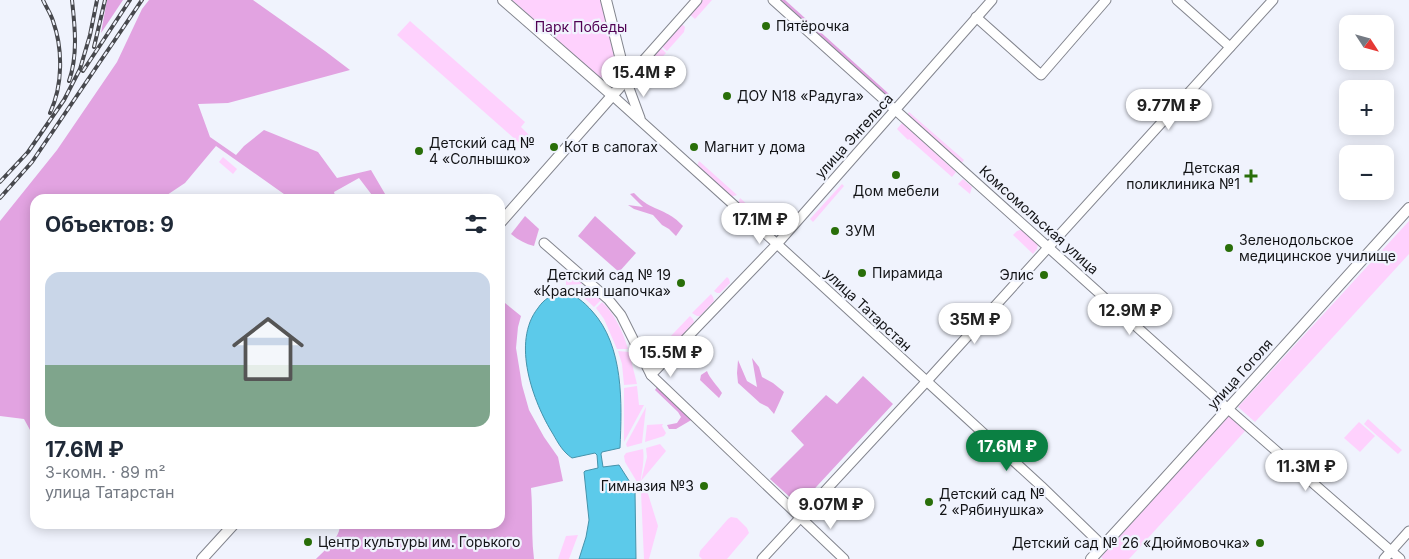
<!DOCTYPE html>
<html lang="ru">
<meta charset="utf-8">
<style>
:root{--surface:#fff;--page:#f2f2f3;--text:#1f2937;--muted:#747a83;--accent:#0b8043}
body{margin:0;font-family:Inter,sans-serif;background:var(--page);color:var(--text);height:100vh;display:flex;flex-direction:column;font-size:19px;white-space:nowrap}
*{box-sizing:border-box;margin:0}
p{font-size:16px;color:var(--muted)}
.icon{flex:none;width:28px;height:28px;fill:none;stroke:currentColor;stroke-width:2;stroke-linecap:round;stroke-linejoin:round}
.map{position:relative;flex:1;overflow:hidden}
.details{position:absolute;left:30px;top:194px;width:475px;height:335px;display:flex;flex-direction:column;background:var(--surface);border-radius:15px;box-shadow:0 2px 12px #0003}
.details>*{flex:none}
.needle{width:32px;rotate:126deg}
.buttons{position:absolute;left:1339px;top:15px;display:grid;gap:10px}
.buttons a{display:grid;place-items:center;width:55px;height:55px;border-radius:10px;background:var(--surface);box-shadow:0 2px 12px #0003;font-size:25px}
.price{position:absolute;translate:-50% -42px;padding:0 11px;border-radius:18px;background:#fff;color:#222;font-size:16px;line-height:32px;filter:drop-shadow(0 1px 2px #0008)}
.price::after{content:'';position:absolute;left:50%;top:30px;width:15px;height:11px;margin-left:-8px;background:inherit;clip-path:polygon(0 0,100% 0,50% 100%)}
.price.on{background:var(--accent);color:#fff}
ul{padding:0;list-style:none}
li{display:grid;align-content:center;gap:10px;height:265px;padding:0 15px}
li span{display:grid;place-items:center;height:155px;border-radius:15px;color:#555}
li>.icon{margin-inline-start:auto}
span .icon{width:90px;height:90px;fill:#fffc;stroke-width:1}
li b{font-size:21px}
h2{display:flex;justify-content:space-between;align-items:center;height:60px;padding:0 15px;font-size:21px}
.map>svg:first-child{display:block}
.green{fill:#fed1fd}
.forest{fill:#e2a3e1}
.water{fill:#5ccaea;stroke:#4693ab}
.lines{fill:none;stroke-linecap:round;stroke-linejoin:round}
.minor-casing{stroke:#83858e;stroke-width:11}
.major-casing{stroke:#83858e;stroke-width:12}
.minor{stroke:#fff;stroke-width:9}
.major{stroke:#fff;stroke-width:10}
.rail-casing{stroke:#47484d;stroke-width:4}
.rail{stroke:#f0f3fd;stroke-width:2;stroke-dasharray:5.5;stroke-linecap:butt}
.poi-dot{fill:#296e09;stroke:#f0f3fd;stroke-width:2}
.labels{text-anchor:middle;stroke-width:4.5;stroke-linejoin:round;paint-order:stroke}
.poi-label{font-size:14px;fill:#131417;stroke:#f0f3fd;text-anchor:start}
.park-label{font-size:14px;fill:#500152;stroke:#f0f3fd}
.street-label{font-size:14px;fill:#131417;stroke:#f0f3fd}
</style>
<div class="map">
<svg width="1409" height="559" viewBox="0 0 1409 559">
<rect width="100%" height="100%" fill="#f0f3fd"/>
<g class="green">
<path d="M512,0H601L616,65L606,76L600,78Z"/>
<path d="M700,0H712L695,19L688,13Z"/>
<path d="M410,21L525,122L521,127L532,138L524,147L397,35Z"/>
<path d="M679,24L683,25L685,27L684,32L667,51L660,45Z"/>
<path d="M659,46L666,53L649,71L642,65Z"/>
<path d="M909,112L964,160L961,164L906,116Z"/>
<path d="M902,123L956,172L952,177L909,139L908,140L897,129Z"/>
<path d="M223,157L237,169L233,174L219,162Z"/>
<path d="M699,161L737,195L730,197L697,166Z"/>
<path d="M963,179L972,187L970,194L958,184Z"/>
<path d="M842,184L844,186L813,222L810,219Z"/>
<path d="M740,198L778,232L771,234L738,203Z"/>
<path d="M1409,221V254L1255,422L1238,407Z"/>
<path d="M1020,230L1026,232L1038,244L1037,249L1033,254L1013,235L1017,231Z"/>
<path d="M571,273L583,284L566,285V275Z"/>
<path d="M727,277L729,279L730,283L720,293H717L714,291Z"/>
<path d="M586,286L601,300L594,307L579,293L569,287Z"/>
<path d="M711,294L713,297L714,301L700,316H697L692,313Z"/>
<path d="M602,302C615,314 623,332 628,349H617L604,319L596,308Z"/>
<path d="M690,316L693,319L694,322L679,339H673L669,338Z"/>
<path d="M618,351L629,352L637,384L624,385L622,364Z"/>
<path d="M637,386L639,405H644L624,442V388Z"/>
<path d="M646,407L642,443L627,447L626,444Z"/>
<path d="M1229,416L1245,431L1129,559H1103L1101,557Z"/>
<path d="M1368,419L1402,450L1398,454L1364,424Z"/>
<path d="M1359,422L1375,436L1360,452L1344,438Z"/>
<path d="M663,424L662,426L666,433L664,436L645,442L647,425Z"/>
<path d="M660,444L666,451L641,481L647,457L646,448Z"/>
<path d="M643,449C645,461 641,474 640,487L625,462L624,456L626,453Z"/>
<path d="M644,481L658,526L649,559H644L641,492Z"/>
<path d="M731,517L737,518L747,528L749,533L727,559H702L699,556L700,551L728,519Z"/>
<path d="M578,535L569,559H558L566,536Z"/>
</g>
<g class="forest">
<path d="M107,0H123L101,33Z"/>
<path d="M149,0H253L325,51L350,70L228,103L198,104L210,137L236,155L244,146L264,130L318,152L337,178L371,170L388,199H375L359,178L334,192L336,199H291L216,146L185,183L161,199H35V439L24,419L0,416V221L57,150L117,62L142,9Z"/>
<path d="M776,0H785L889,94L885,99Z"/>
<path d="M634,193C638,197 642,201 647,204C662,212 671,213 683,226L676,236L669,229L662,225L653,215L634,209L628,205L643,207L630,194Z"/>
<path d="M525,216L539,229L534,246C526,244 518,240 511,234Z"/>
<path d="M595,216L636,253L619,272L578,236Z"/>
<path d="M500,299L521,316L518,327L516,348L522,385L529,410L544,437L558,457L563,481L531,488C533,512 531,535 534,559H316C324,551 343,535 339,524H500Z"/>
<path d="M752,358L759,367L762,377L773,383L784,392L774,414L768,407L760,403L738,383L737,373L738,360L747,381L757,387Z"/>
<path d="M707,371C710,379 717,385 722,393L719,398L700,380L701,375Z"/>
<path d="M863,376L893,404L805,499L801,502L793,500L770,479L804,445L791,431L826,395L837,404Z"/>
<path d="M657,387L662,389L693,419L676,429H669L667,425L677,423L681,417L678,412L655,390Z"/>
</g>
<path class="water" d="M563,293C575,294 584,302 592,311C624,346 622,403 620,448L602,452L601,454L603,467L619,465L635,490L636,559H579L586,537L589,520L584,472L585,471L598,468L597,455L595,453L572,458C563,452 558,443 553,434C533,402 511,342 538,308C544,299 552,294 563,293Z"/>
<g class="lines">
<defs>
<g id="minor">
<path d="M773,0L1227,408L1400,559"/>
<path d="M1177,0L1230,47"/>
<path d="M976,17L1041,75L1106,0"/>
<path d="M613,96L777,244L1041,486L1103,546"/>
<path d="M640,118L626,80L697,0"/>
<path d="M544,243L608,299L621,315L651,375L844,559"/>
<path d="M651,375L777,244L992,0"/>
<path d="M762,559L926,382L1273,0"/>
<path d="M1384,559L1409,531"/>
</g>
<g id="major">
<path d="M503,0L613,96"/>
<path d="M500,223L626,80L606,0"/>
<path d="M202,559L234,524"/>
<path d="M1091,559C1198,443 1303,325 1409,208"/>
</g>
</defs>
<use href="#minor" class="minor-casing"/>
<use href="#major" class="major-casing"/>
<use href="#minor" class="minor"/>
<use href="#major" class="major"/>
<defs>
<g id="rail">
<path d="M43,0C46,7 51,14 53,21C63,49 63,85 50,113"/>
<path d="M94,47L105,0"/>
<path d="M83,71L130,0"/>
<path d="M69,81C78,55 75,27 72,0"/>
<path d="M0,182L28,152L64,100L80,69L90,35L97,0"/>
<path d="M0,198L32,162L142,0"/>
</g>
</defs>
<use href="#rail" class="rail-casing"/>
<use href="#rail" class="rail"/>
</g>
<g class="poi-dot">
<circle cx="766" cy="26" r="5"/>
<circle cx="727" cy="96" r="5"/>
<circle cx="554" cy="147" r="5"/>
<circle cx="694" cy="147" r="5"/>
<circle cx="419" cy="151" r="5"/>
<circle cx="896" cy="175" r="5"/>
<path d="M1248.5 168.5h5v5h5v5h-5v5h-5v-5h-5v-5h5z"/>
<circle cx="835" cy="231" r="5"/>
<circle cx="1229" cy="248" r="5"/>
<circle cx="862" cy="273" r="5"/>
<circle cx="1044" cy="275" r="5"/>
<circle cx="681" cy="283" r="5"/>
<circle cx="704" cy="486" r="5"/>
<circle cx="929" cy="502" r="5"/>
<circle cx="308" cy="542" r="5"/>
<circle cx="1260" cy="543" r="5"/>
</g>
<g class="labels">
<g class="poi-label">
<text x="776" y="31">Пятёрочка</text>
<text x="737" y="101">ДОУ N18 «Радуга»</text>
<text x="429" y="148">Детский сад №<tspan x="429" dy="16">4 «Солнышко»</tspan></text>
<text x="564" y="152">Кот в сапогах</text>
<text x="704" y="152">Магнит у дома</text>
<text x="1240" y="173" text-anchor="end">Детская<tspan x="1240" dy="16">поликлиника №1</tspan></text>
<text x="896" y="196" text-anchor="middle">Дом мебели</text>
<text x="845" y="236">ЗУМ</text>
<text x="1239" y="245">Зеленодольское<tspan x="1239" dy="16">медицинское училище</tspan></text>
<text x="872" y="278">Пирамида</text>
<text x="671" y="280" text-anchor="end">Детский сад № 19<tspan x="671" dy="16">«Красная шапочка»</tspan></text>
<text x="1034" y="280" text-anchor="end">Элис</text>
<text x="694" y="491" text-anchor="end">Гимназия №3</text>
<text x="939" y="499">Детский сад №<tspan x="939" dy="16">2 «Рябинушка»</tspan></text>
<text x="318" y="547">Центр культуры им. Горького</text>
<text x="1250" y="548" text-anchor="end">Детский сад № 26 «Дюймовочка»</text>
</g>
<g class="park-label">
<text x="581" y="32">Парк Победы</text>
</g>
<g class="street-label">
<text transform="translate(854 136) rotate(-48)" y="5">улица Энгельса</text>
<text transform="translate(1039 220) rotate(42)" y="5">Комсомольская улица</text>
<text transform="translate(868 310) rotate(43)" y="5">улица Татарстан</text>
<text transform="translate(1240 374) rotate(-48)" y="5">улица Гоголя</text>
</g>
</g>
</svg>
<div class="buttons">
<a><svg class="needle" viewBox="-14 -14 28 28"><path d="M0-13l5 13h-10z" fill="#e53935"/><path d="M0 13l5-13h-10z" fill="#747a83"/></svg></a>
<a>+</a>
<a>−</a>
</div>
<b class="price" style="left:644px;top:98px">15.4M ₽</b>
<b class="price" style="left:1169px;top:131px">9.77M ₽</b>
<b class="price" style="left:760px;top:245px">17.1M ₽</b>
<b class="price" style="left:1130px;top:336px">12.9M ₽</b>
<b class="price" style="left:975px;top:345px">35M ₽</b>
<b class="price" style="left:671px;top:378px">15.5M ₽</b>
<b class="price on" style="left:1007px;top:472px">17.6M ₽</b>
<b class="price" style="left:1306px;top:492px">11.3M ₽</b>
<b class="price" style="left:831px;top:530px">9.07M ₽</b>
<section class="details">
<h2>Объектов: 9<svg class="icon" aria-label="filters" viewBox="0 0 24 24"><path d="M4 7h16M4 17h16"/><circle cx="9" cy="7" r="2"/><circle cx="15" cy="17" r="2"/></svg></h2>
<ul>
<li><span style="background:linear-gradient(#c9d6e8 60%,#7fa58c 0)"><svg class="icon" aria-label="home" viewBox="0 0 24 24"><path d="M3 11l9-7 9 7M6 9v11h12V9"/></svg></span><div><b>17.6M ₽</b><p>3-комн. · 89 m²</p><p>улица Татарстан</p></div></li>
</ul>
</section>
</div>
